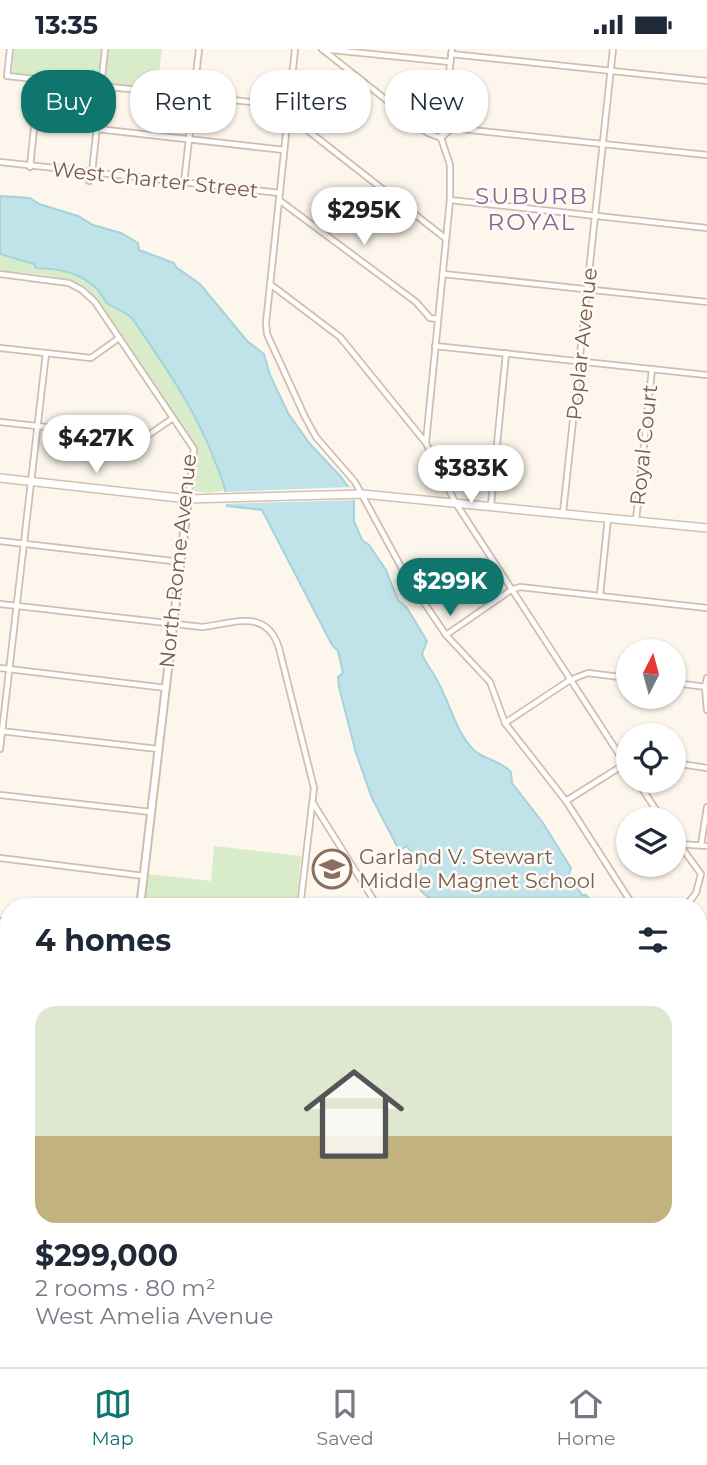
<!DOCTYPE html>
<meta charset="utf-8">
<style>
:root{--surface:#fff;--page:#f2f2f3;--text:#1f2937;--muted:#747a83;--line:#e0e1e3;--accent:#0f766e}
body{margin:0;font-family:Montserrat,sans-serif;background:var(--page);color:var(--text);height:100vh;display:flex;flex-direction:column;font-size:26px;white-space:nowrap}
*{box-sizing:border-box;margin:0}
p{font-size:23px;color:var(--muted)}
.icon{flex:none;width:38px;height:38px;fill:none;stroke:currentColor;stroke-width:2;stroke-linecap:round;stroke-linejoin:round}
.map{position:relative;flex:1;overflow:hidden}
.drawer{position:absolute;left:0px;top:849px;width:707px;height:471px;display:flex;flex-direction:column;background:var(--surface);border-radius:28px 28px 0 0;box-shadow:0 2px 5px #0004}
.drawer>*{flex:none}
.guide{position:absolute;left:21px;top:21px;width:665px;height:63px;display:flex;gap:14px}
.needle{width:46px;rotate:6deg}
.fabs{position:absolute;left:616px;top:590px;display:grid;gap:14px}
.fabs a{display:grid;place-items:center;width:70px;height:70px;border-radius:50%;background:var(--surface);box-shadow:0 2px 5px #0004;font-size:35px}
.price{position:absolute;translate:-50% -60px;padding:0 16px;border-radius:24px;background:#fff;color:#222;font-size:23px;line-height:46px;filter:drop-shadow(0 2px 4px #0008)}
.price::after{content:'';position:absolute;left:50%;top:42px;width:21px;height:16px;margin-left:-10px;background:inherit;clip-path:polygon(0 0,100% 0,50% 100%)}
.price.current{background:var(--accent);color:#fff}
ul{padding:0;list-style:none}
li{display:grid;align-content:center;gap:14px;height:371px;padding:0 35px}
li+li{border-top:2px solid var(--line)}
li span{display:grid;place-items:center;height:217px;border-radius:21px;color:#555}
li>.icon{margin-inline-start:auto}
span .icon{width:126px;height:126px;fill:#fffc;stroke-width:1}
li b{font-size:30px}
h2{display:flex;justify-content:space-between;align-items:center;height:84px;padding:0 35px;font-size:30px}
.pill{padding:0 24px;border-radius:28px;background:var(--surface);box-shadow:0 2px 5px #0004;font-size:24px;line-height:63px}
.pill.current{background:var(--accent);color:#fff}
.status{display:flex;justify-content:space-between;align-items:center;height:49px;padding:0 35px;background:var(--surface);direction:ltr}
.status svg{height:19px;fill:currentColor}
.menu{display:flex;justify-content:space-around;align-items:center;height:98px;border-top:2px solid var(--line);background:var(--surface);font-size:19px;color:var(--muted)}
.menu a{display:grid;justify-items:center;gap:4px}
.menu .current{color:var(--accent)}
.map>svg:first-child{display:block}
.green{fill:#d8ecc9}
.water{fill:#bfe3e8;stroke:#a5d3da;stroke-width:2}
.pier{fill:#fdf6ec}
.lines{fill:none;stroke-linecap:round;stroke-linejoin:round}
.minor-casing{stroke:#d1beb0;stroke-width:8}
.tertiary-casing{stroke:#d1beb0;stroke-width:10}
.secondary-casing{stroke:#d6c0b0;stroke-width:10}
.minor{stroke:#fff;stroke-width:4.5}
.tertiary{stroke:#fff;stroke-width:6}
.secondary{stroke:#fff;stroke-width:7}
.labels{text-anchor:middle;stroke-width:5;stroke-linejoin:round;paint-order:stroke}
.street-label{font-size:21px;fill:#7a5c4d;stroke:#fffaf3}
.education-label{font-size:21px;fill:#785e54;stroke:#fffaf3;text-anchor:start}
.neighbourhood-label{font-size:23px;letter-spacing:2px;fill:#846695;stroke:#fffaf3}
</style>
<div class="status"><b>13:35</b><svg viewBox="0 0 49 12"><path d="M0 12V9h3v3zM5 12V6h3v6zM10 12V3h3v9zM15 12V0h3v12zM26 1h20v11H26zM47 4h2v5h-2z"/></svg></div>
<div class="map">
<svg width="707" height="1318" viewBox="0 0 707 1318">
<rect width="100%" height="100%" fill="#fdf6ec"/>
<g class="green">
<path d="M14,0H162L157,40L12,24Z"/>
<path d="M0,205L34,216L36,219L55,220L76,225L89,233L102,245L105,251L132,269L192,358L210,396L227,441L210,444L192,442L196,399L92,247C69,223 31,225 0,222Z"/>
<path d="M214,797L301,807L296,857H143L147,825L211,832Z"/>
<path d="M707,893V970L705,971L698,963V903Z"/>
</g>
<g class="water">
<path d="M0,147L30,149L39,155L78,167L93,176L121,184L138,194L139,201L174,214L176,218L200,235L247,292L264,305L270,326L288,364L310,395L341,428L349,439L354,451V472L362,491L369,496L386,521L398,551L407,559L427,592L422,605C426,615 433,623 438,633C449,653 455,679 470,697C481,711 499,710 511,723L512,734L543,774L571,819L569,824L582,846H586L595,857H451C428,849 424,850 411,826L421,819L407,797L399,801L372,749L356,704L339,638L338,628L343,624L338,602L332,596L262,461L227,457C227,441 222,430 216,415C197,362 164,316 132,269C124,262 116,260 108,255C104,251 102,246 98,241C80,223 61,220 36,219L34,215L0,205Z"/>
<path d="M698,966L701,971L707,974V1073L698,1068Z"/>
</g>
<path class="pier" d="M349,438L357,451L224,455L223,443Z"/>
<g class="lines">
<defs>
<g id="minor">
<path d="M10,0L7,27L289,57"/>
<path d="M295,0L266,274L267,285L305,368L316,388L355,433L406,527L446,586L490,633L505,674L566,752L634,858"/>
<path d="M322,0L428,84L441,89L452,79L707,106"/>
<path d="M322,0L450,13"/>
<path d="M451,5L707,32"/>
<path d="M288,66L445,189"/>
<path d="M97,80L284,101"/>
<path d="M0,113L280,144"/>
<path d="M30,118L39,31"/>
<path d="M89,132L92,124L105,0"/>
<path d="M184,134L199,0"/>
<path d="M279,151L416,253L430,269L438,270"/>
<path d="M450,151L707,179"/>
<path d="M0,225L69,234L82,241L95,253L194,400L188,450"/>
<path d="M443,225L707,253"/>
<path d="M270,235L340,288L426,394L455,453L628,719"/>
<path d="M435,297L707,326"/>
<path d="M0,299L91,309L119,289"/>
<path d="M0,373L138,388L147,387L173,369"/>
<path d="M426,393L450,151V116L441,89L452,0"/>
<path d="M491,456L506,304"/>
<path d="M563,464L613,0"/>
<path d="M636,471L652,320"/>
<path d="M0,492L181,513"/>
<path d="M600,546L608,469"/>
<path d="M0,555L202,578C233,575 266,558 279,599L314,739L300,858"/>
<path d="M446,586L511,541L520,538L707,559"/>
<path d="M0,619L166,639"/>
<path d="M707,629L705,638L707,661"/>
<path d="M674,634L707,638"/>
<path d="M505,674L570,631L588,624L628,629"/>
<path d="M0,682L158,700"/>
<path d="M0,700L46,304"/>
<path d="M674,714L707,719"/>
<path d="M637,732L662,770"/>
<path d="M0,746L151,763"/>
<path d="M566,752L628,713"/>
<path d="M313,754L378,858"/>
<path d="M674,788L701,825L696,844L685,858"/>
<path d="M679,795L707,797"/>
<path d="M701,796L707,758"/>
<path d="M0,809L144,827"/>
<path d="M0,872L9,873"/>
<path d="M0,934L9,935"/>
<path d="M0,997L9,998"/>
<path d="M0,1062L9,1063"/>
<path d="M0,1125L9,1126"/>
<path d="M698,1143L707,1144"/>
<path d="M0,1187L9,1188"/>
<path d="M0,1311L54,1318"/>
</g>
<g id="tertiary">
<path d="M140,858L188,450"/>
<path d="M0,1251L9,1252"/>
<path d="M520,1311L582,1318"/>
<path d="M87,1318L88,1311"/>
<path d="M408,1318V1311"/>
</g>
<path id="secondary" d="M0,429L188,450L362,445L707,479"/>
</defs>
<use href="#minor" class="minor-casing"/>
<use href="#tertiary" class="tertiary-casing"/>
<use href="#secondary" class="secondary-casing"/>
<use href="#minor" class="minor"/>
<use href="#tertiary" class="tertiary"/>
<use href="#secondary" class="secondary"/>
</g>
<defs>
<symbol id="school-ring" viewBox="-11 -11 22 22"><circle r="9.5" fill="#fffaf3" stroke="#8d6e63" stroke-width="1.5"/><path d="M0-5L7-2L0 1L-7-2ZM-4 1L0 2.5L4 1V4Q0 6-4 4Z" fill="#8d6e63"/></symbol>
</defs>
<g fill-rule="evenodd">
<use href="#school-ring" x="310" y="798" width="44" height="44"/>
</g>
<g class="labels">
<g class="street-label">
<text transform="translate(155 131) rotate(6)" y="7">West Charter Street</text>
<text transform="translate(582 295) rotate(-84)" y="7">Poplar Avenue</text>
<text transform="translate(644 396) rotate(-84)" y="7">Royal Court</text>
<text transform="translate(178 512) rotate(-84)" y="7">North Rome Avenue</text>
</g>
<g class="education-label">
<text x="359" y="815">Garland V. Stewart<tspan x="359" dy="24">Middle Magnet School</tspan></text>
</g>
<g class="neighbourhood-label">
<text x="532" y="155">SUBURB<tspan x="532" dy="26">ROYAL</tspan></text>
</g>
</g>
</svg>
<div class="fabs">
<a><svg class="needle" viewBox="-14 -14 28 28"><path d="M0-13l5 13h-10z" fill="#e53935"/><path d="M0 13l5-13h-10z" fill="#747a83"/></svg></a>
<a><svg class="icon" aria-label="locate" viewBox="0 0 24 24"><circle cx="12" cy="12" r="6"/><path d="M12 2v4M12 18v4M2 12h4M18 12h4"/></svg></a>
<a><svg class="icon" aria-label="layers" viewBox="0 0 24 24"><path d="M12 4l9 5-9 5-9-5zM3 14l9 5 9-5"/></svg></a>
</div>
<b class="price" style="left:364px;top:198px">$295K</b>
<b class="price" style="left:96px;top:426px">$427K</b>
<b class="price" style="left:471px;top:456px">$383K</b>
<b class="price current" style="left:450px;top:569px">$299K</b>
<div class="guide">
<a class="pill current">Buy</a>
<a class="pill">Rent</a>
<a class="pill">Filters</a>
<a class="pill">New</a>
</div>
<section class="drawer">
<h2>4 homes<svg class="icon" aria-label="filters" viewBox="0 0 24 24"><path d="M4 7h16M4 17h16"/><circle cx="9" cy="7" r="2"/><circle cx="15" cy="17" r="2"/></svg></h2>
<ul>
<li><span style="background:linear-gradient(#dfe7d0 60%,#c2b280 0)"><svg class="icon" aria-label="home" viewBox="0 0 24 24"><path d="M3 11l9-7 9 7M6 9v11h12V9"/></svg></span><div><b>$299,000</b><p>2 rooms · 80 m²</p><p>West Amelia Avenue</p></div></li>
</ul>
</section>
</div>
<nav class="menu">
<a class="current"><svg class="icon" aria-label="map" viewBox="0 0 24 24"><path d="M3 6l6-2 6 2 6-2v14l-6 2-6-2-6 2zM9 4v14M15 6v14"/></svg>Map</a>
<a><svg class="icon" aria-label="saved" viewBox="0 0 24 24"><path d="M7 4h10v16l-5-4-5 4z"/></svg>Saved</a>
<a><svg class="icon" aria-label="home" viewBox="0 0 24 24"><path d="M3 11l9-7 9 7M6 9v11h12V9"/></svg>Home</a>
</nav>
